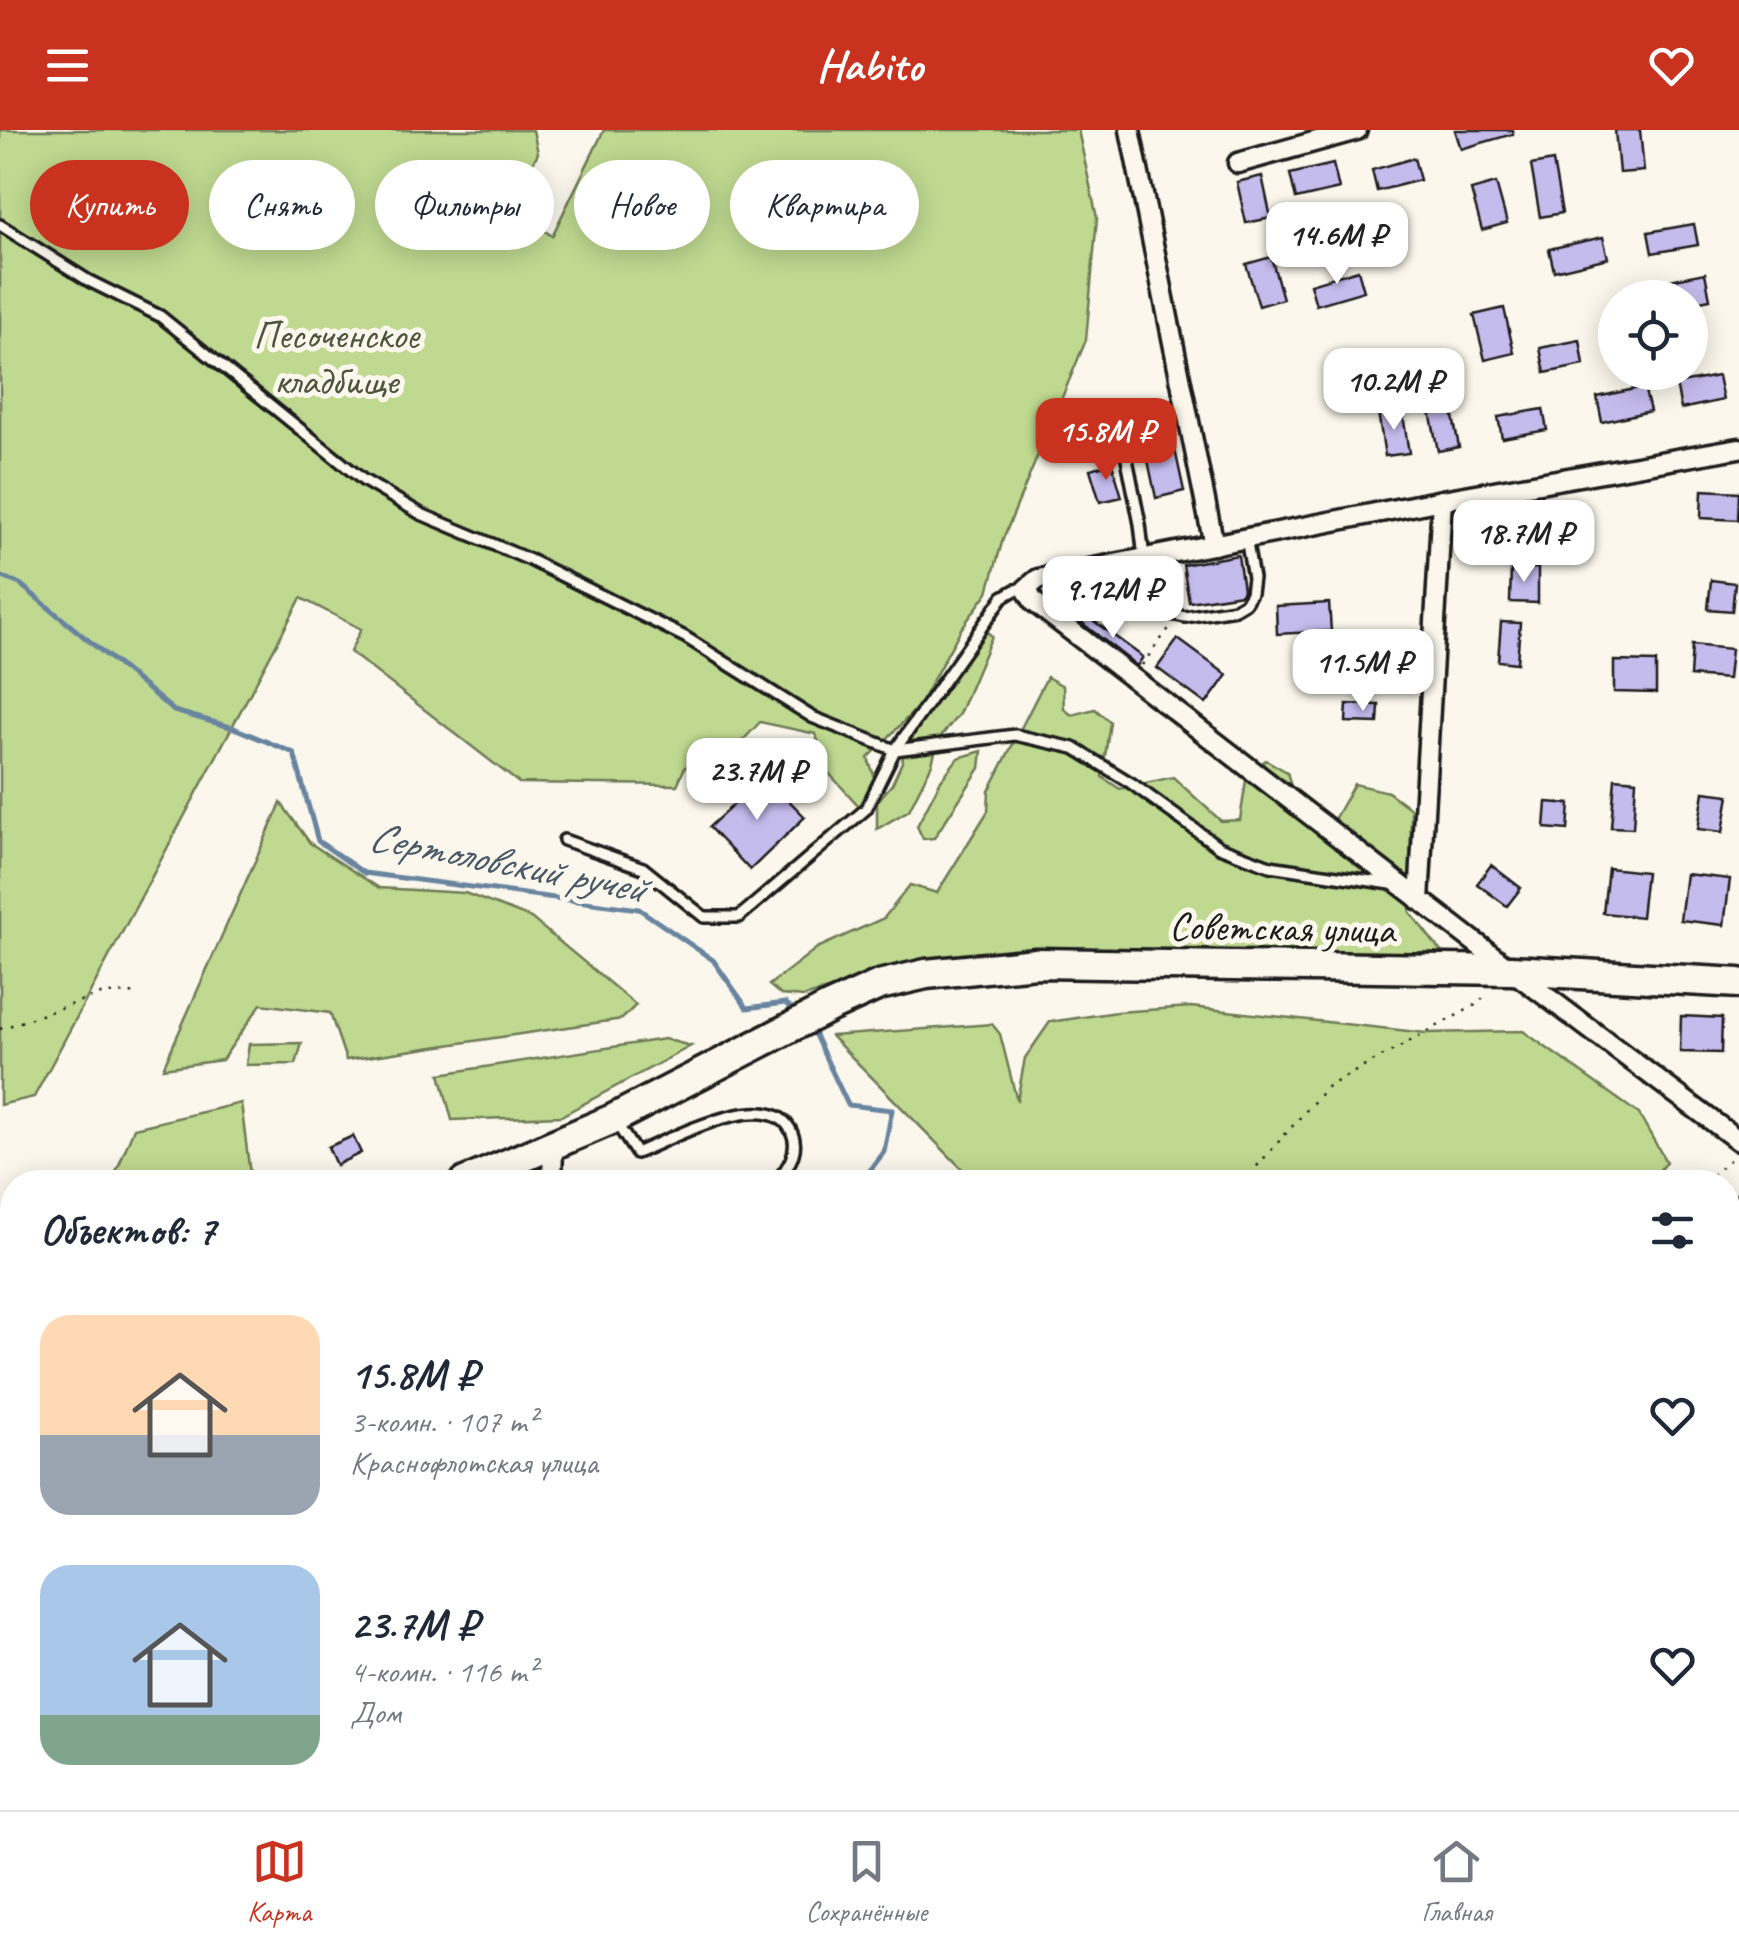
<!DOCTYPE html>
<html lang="ru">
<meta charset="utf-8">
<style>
:root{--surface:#fff;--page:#f2f2f3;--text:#1f2937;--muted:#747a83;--line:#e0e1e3;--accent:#c8321e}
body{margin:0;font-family:Caveat,sans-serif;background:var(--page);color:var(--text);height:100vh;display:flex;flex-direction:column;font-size:38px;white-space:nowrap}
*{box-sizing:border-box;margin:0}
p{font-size:32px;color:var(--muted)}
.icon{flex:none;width:55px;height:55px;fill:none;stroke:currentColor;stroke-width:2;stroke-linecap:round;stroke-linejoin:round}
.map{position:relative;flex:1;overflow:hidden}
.details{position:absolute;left:0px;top:1040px;width:1740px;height:640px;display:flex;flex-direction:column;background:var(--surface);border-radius:40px 40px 0 0;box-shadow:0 5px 25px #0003}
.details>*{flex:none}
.top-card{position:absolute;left:30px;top:30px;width:1000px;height:90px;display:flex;gap:20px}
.buttons{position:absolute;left:1598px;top:150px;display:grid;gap:20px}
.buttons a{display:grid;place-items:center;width:110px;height:110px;border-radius:50%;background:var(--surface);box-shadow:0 5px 25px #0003;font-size:50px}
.price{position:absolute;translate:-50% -85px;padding:0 22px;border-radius:20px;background:#fff;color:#222;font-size:32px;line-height:65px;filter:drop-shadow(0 2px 5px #0008)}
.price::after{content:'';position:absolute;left:50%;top:60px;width:30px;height:22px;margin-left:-15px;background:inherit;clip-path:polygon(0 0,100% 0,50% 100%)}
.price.active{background:var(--accent);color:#fff}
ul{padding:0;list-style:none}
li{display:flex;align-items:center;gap:30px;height:250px;padding:0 40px}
li span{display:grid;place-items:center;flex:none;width:280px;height:200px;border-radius:30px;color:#555}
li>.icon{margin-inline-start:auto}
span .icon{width:120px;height:120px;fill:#fffc;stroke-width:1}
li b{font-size:42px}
h2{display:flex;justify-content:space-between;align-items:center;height:120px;padding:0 40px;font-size:42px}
.pill{padding:0 35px;border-radius:45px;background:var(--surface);box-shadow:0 5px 25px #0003;font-size:35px;line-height:90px}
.pill.active{background:var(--accent);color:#fff}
header{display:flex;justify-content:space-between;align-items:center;height:130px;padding:0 40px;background:var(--accent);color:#fff;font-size:45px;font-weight:700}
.dock{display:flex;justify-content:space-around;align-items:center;height:140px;border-top:2px solid var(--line);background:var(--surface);font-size:28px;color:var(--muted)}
.dock a{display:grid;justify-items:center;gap:5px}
.dock .active{color:var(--accent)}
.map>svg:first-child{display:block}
.green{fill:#bfd990;stroke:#6e7a56;stroke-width:2.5}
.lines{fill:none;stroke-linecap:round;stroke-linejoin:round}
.stream{stroke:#68849f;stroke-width:5}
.building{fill:#c5bcee;stroke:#1c1c1c;stroke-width:2.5}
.service-casing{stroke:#1c1c1c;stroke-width:16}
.minor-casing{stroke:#1c1c1c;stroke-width:25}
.secondary-casing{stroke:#1c1c1c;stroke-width:35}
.path{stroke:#1c1c1c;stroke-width:2.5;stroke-dasharray:2.5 8;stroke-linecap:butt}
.service{stroke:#fbf7ec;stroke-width:9}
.minor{stroke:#fbf7ec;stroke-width:18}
.secondary{stroke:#fbf7ec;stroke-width:28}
.labels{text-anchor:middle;stroke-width:10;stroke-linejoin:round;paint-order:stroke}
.park-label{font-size:40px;fill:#4d553f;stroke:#fbf7ec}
.street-label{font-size:40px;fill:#1c1c1c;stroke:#fbf7ec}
.water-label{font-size:42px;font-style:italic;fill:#485968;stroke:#fbf7ec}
</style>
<header><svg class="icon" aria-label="menu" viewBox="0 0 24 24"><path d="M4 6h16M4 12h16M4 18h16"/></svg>Habito<svg class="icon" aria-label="heart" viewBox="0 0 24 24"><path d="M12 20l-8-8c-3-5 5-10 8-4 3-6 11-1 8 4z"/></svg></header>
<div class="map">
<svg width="1739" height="1680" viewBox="0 0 1739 1680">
<rect width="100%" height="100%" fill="#fbf7ec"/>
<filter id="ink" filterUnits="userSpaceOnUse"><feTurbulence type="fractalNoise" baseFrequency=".01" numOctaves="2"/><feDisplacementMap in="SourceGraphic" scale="20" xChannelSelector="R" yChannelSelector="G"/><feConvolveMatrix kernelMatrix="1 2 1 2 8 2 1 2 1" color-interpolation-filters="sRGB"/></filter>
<g filter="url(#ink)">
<g class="green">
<path d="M0,0H533L538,23L510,75L552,106L604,0H1078L1097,88L1086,210L1003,409L988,462L961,499L918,577L868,628L877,654L859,676L825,639L816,604L760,592L734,620L685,637L677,655L519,653L350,522L361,499L301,468L34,967L0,975Z"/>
<path d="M984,500L992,506L959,584L938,610L932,634L909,680L877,699V672L892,654L902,632L908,602Z"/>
<path d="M1047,547L1063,556L1064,579L1072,585L1095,579L1110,592L1102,647L1120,659L1173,647L1221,691L1240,690L1247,644L1266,630L1287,642L1298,682L1332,693L1354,654L1388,662L1411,679L1410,782L1442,823L1086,819L906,836L804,867L781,865L769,855L817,818L884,788L910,755L937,763L988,681L989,661Z"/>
<path d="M982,621L980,638L934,708L923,709L917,696L941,650L958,628Z"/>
<path d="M281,673L310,713L379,758L465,763L531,788L636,875L622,889L346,930L330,883L261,874L222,930L163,938Z"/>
<path d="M1191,877L1426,903L1523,901L1639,984L1666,1032L1650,1052H975L831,906L992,894L1000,904L1017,971L1025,928L1050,892L1117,882Z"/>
<path d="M664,909L691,916L561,986L452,990L440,944Z"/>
<path d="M302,913L296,934L246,935L249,914Z"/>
<path d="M241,973L251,1052H112L134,998Z"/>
<path d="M1739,1061V1523L1728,1524V1071Z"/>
<path d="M12,1276V1668H99L90,1680H0V1297Z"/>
<path d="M149,1668H1175L1151,1680H139Z"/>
<path d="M1304,1668H1467L1479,1680H1302Z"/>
</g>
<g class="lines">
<g class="stream">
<path d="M0,446L20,454L174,581L234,598L294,623L318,711L364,743L639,779L713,830L747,878L785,873L798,884"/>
<path d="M812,899L848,975L892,980L884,1022L865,1047L869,1052"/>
<path d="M0,1618L12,1602"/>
<path d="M256,1668C281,1680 315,1675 342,1679C357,1680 367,1673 381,1680"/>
<path d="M1403,1668L1407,1680"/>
</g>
</g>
<g class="building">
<path d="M1455,0H1512L1513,4L1461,19Z"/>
<path d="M1615,0H1640L1644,41L1619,43Z"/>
<path d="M1414,28L1420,50L1377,61L1372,40Z"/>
<path d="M1553,31L1562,83L1540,87L1531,35Z"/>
<path d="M1333,34L1339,59L1296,69L1290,44Z"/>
<path d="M1262,46L1271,88L1246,93L1237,52Z"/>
<path d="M1496,53L1507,93L1482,100L1471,60Z"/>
<path d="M1400,88L1404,113L1365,120L1360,95Z"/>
<path d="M1694,94L1698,115L1652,123L1648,102Z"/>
<path d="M1603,107L1608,128L1554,141L1549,119Z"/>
<path d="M1271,127L1283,169L1259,176L1246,134Z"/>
<path d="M1358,140L1364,161L1316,175L1310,154Z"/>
<path d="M1705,143L1710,169L1690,173V168H1663L1660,152Z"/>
<path d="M1504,178L1514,223L1485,230L1474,185Z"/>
<path d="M1580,210L1584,235L1545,243L1540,218Z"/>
<path d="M1718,246L1723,270L1681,279L1676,254Z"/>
<path d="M1644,257L1650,281L1602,292L1597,267Z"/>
<path d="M1449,266L1459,317L1438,321L1428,271Z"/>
<path d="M1402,279L1409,323L1385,326L1378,282Z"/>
<path d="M1543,279L1547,300L1502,308L1498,287Z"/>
<path d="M1174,315L1184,361L1156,368L1146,321Z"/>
<path d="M1112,333L1122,367L1100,372L1090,339Z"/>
<path d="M1702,360L1739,362L1738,390L1701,388Z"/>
<path d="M1522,380H1549V410H1523Z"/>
<path d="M1238,425L1243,459L1241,464L1189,472L1183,435Z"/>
<path d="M1511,438H1538V473L1510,472Z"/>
<path d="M1711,450L1735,453L1732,481L1708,479Z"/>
<path d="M1329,473L1331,501L1277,504L1276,476Z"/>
<path d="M1087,486L1143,527L1137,536L1082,493Z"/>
<path d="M1501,492L1520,493L1517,533L1498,531Z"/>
<path d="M1178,509L1227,545L1206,574L1157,538Z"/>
<path d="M1692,515L1731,519L1728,549L1690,546Z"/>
<path d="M1614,531L1656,532V563L1614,562Z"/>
<path d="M1347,574L1379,575L1378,593L1346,592Z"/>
<path d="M765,646L805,687L750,740L709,697Z"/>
<path d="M1615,648L1636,650L1633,698L1611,697Z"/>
<path d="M1704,662L1729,665L1723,702L1698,699Z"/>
<path d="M1547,672L1570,674L1568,700L1545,698Z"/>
<path d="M1491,735L1521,758L1507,776L1477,754Z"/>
<path d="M1608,738L1646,742L1641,787L1603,783Z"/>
<path d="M1686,744L1730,749L1724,795L1680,790Z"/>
<path d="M1681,886L1722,888L1721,923L1680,922Z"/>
<path d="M353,1006L361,1023L336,1035L328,1017Z"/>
</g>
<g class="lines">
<defs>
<g id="service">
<path d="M0,95L89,151L160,186L363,350L421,384L530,430L685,507L812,587L895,620L1015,605L1074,618L1131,653L1219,717L1270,736L1391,754"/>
<path d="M1126,324L1140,394L1148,462L1167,483L1185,487L1235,479L1245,473L1251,463L1253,448L1246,408"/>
<path d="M564,710L643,738L704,787H739L866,679L895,620L1003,467L1015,460L1026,459"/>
<path d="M615,991L636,1023C670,1010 772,953 792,1003C800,1021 787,1039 776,1052"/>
</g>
<g id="minor">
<path d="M1130,0L1214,415"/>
<path d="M1238,33L1357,0"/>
<path d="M1739,318L1442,370L1038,449L1026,459L1034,472L1511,840L1739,1011"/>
<path d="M1419,770L1442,370"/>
<path d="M552,1052L553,1017"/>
<path d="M122,1680L132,1668"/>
</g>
<g id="secondary">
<path d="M465,1052L613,989L830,877L879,855L926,844L1036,833L1511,840L1739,853"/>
<path d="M0,1157L12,1155"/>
</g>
</defs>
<use href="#service" class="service-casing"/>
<use href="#minor" class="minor-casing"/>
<use href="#secondary" class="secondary-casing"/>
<g class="path">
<path d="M1142,535L1170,497"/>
<path d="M0,899L101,864L138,863"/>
<path d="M1243,1052L1327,957L1481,872L1484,864"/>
<path d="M1704,1052L1734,1026"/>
<path d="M663,1680V1668"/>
<path d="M1537,1680L1541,1668"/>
</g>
<use href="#service" class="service"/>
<use href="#minor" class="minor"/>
<use href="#secondary" class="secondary"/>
</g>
</g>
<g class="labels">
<g class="park-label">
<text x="336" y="218">Песоченское<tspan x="336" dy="46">кладбище</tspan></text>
</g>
<g class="street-label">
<text transform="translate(1282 797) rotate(1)" y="14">Советская улица</text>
</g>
<g class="water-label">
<text transform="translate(507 731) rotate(11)" y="15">Сертоловский ручей</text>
</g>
</g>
</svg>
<div class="buttons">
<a><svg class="icon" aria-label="locate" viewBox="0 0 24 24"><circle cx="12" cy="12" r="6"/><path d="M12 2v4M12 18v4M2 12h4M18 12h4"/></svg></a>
</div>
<b class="price" style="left:1337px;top:157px">14.6M ₽</b>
<b class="price" style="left:1394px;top:303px">10.2M ₽</b>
<b class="price active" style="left:1106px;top:353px">15.8M ₽</b>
<b class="price" style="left:1524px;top:455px">18.7M ₽</b>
<b class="price" style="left:1113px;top:511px">9.12M ₽</b>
<b class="price" style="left:1363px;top:584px">11.5M ₽</b>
<b class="price" style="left:757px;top:693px">23.7M ₽</b>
<div class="top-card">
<a class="pill active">Купить</a>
<a class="pill">Снять</a>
<a class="pill">Фильтры</a>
<a class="pill">Новое</a>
<a class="pill">Квартира</a>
</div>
<section class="details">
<h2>Объектов: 7<svg class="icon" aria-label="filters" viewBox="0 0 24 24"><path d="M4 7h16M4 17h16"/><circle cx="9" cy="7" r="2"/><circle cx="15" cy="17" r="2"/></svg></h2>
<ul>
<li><span style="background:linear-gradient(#ffd9b3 60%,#9aa5b1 0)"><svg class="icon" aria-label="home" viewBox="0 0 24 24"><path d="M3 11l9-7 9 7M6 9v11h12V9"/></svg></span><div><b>15.8M ₽</b><p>3-комн. · 107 m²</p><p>Краснофлотская улица</p></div><svg class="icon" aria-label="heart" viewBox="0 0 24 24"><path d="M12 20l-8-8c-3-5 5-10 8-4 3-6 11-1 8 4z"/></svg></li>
<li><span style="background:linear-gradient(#a9c7e8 75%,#7fa58c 0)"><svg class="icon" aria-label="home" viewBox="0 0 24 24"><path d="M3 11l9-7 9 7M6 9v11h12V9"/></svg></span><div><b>23.7M ₽</b><p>4-комн. · 116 m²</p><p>Дом</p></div><svg class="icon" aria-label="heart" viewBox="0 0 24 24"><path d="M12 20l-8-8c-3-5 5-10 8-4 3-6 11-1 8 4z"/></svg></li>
</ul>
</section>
</div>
<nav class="dock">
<a class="active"><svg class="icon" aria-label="map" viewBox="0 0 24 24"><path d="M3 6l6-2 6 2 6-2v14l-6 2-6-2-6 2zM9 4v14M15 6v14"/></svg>Карта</a>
<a><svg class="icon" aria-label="saved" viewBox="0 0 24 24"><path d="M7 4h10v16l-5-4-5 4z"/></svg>Сохранённые</a>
<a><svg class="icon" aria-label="home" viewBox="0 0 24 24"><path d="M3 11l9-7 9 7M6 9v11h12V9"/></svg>Главная</a>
</nav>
